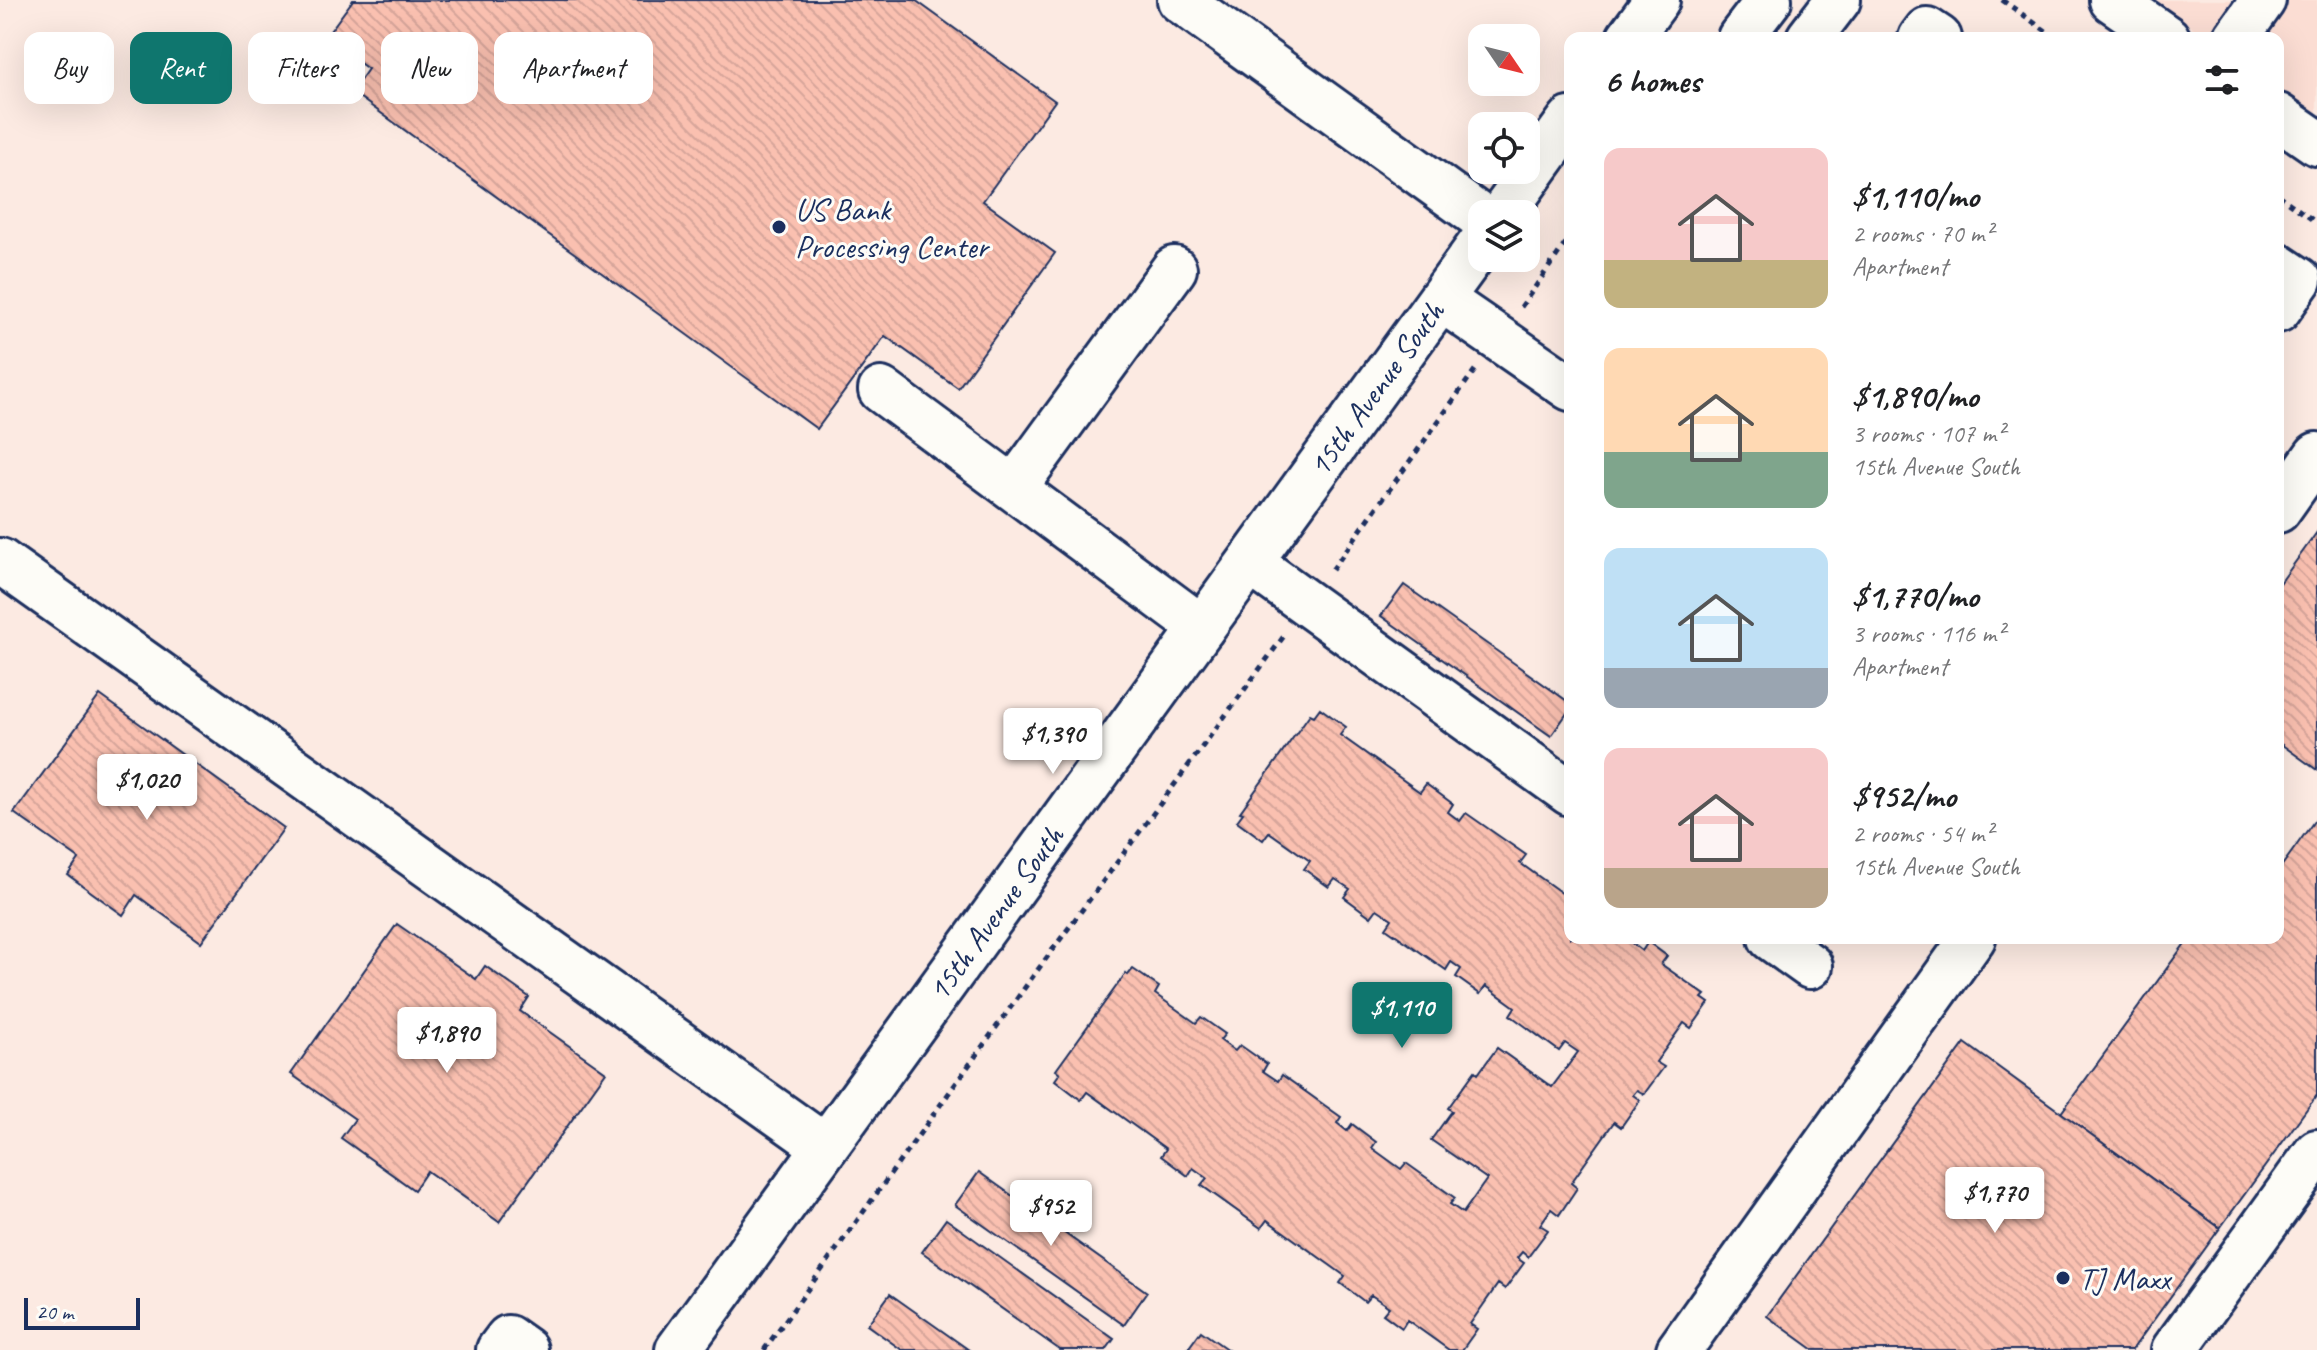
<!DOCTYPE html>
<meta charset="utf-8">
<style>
:root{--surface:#fff;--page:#f6f6f6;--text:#202124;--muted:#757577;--accent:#0f766e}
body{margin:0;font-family:Caveat,sans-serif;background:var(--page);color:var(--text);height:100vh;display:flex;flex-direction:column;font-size:30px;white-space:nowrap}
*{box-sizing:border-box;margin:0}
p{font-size:26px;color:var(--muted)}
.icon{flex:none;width:44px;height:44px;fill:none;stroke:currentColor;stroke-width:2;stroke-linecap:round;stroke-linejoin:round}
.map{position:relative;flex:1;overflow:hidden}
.drawer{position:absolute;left:1564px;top:32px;width:720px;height:912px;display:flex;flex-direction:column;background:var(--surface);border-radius:16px;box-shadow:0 8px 32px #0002}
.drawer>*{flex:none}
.banner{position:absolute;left:24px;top:32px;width:760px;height:72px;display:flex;gap:16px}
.needle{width:52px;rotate:125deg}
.buttons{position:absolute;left:1468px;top:24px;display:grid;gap:16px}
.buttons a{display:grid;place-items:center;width:72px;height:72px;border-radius:16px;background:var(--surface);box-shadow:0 8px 32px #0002;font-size:40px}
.scale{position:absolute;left:24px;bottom:20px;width:116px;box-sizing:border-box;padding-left:8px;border:4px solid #1b2f5e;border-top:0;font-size:22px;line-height:28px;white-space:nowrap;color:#1b2f5e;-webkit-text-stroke:6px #fdfcf7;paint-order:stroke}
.price{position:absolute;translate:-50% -68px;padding:0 18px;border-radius:8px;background:#fff;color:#222;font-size:26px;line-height:52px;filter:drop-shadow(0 2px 4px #0008)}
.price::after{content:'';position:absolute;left:50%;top:48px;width:24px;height:18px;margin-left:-12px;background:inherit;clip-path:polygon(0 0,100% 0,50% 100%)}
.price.current{background:var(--accent);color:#fff}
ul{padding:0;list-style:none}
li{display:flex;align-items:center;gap:24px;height:200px;padding:0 40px}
li span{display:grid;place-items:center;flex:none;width:224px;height:160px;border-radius:16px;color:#555}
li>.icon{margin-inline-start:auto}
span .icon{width:96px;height:96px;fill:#fffc;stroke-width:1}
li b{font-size:34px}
h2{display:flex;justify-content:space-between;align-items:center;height:96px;padding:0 40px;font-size:34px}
.tag{padding:0 28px;border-radius:16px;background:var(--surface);box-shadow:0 8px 32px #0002;font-size:28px;line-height:72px}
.tag.current{background:var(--accent);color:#fff}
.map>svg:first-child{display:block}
.built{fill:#fbddd3}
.building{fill:url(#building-back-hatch);stroke:#1b2f5e;stroke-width:2}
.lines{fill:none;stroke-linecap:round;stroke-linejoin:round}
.minor-casing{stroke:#1b2f5e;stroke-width:50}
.path{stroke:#1b2f5e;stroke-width:5;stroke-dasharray:6 6;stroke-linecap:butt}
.minor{stroke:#fdfcf7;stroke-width:44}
.poi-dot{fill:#1b2f5e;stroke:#fdfcf7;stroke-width:3}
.labels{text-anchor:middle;stroke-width:6;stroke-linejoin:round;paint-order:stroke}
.poi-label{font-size:32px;fill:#1b2f5e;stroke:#fdfcf7;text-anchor:start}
.street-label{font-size:32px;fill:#1b2f5e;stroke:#fdfcf7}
</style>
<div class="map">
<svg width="2317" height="1350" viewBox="0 0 2317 1350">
<defs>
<pattern id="building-back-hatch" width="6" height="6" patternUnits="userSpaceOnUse" patternTransform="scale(2)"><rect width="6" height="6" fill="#fac0b0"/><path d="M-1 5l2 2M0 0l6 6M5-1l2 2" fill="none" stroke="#d6a59a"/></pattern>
</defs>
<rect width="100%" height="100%" fill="#fceae2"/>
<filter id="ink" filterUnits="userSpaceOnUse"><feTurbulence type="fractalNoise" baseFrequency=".0125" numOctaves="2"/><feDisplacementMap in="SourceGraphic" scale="16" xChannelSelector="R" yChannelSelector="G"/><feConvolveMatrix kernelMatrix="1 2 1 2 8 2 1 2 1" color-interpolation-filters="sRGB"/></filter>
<g filter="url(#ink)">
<path class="built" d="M2153,0H2317V116L2278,89V38H2207Z"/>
<g class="building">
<path d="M353,0H915L1055,101L983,201L1055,253L958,388L885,336L817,429L352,92L368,69L325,38Z"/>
<path d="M2317,532V770L2278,742V586Z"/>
<path d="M1404,585L1570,703V709L1551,736L1381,616Z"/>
<path d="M100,695L284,828L201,942L136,895L123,915L68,875L79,859L14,813Z"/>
<path d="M1320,708L1346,727L1340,735L1420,792L1426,784L1453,804L1448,812L1460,821L1466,813L1526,855L1520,863L1570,899V938H1625L1642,951L1648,942L1667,956L1661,964L1705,995L1702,998L1709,1003L1691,1028L1684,1023L1656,1062L1664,1067L1644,1094L1637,1090L1633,1095L1640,1100L1621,1127L1614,1122L1571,1183L1577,1188L1559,1215L1551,1209L1540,1225L1548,1230L1528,1257L1522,1252L1517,1258L1524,1263L1505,1289L1498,1284L1470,1324L1477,1329L1462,1350H1449L1407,1320L1402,1328L1383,1314L1389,1307L1371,1295L1365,1302L1340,1283L1345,1276L1267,1220L1261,1228L1201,1185L1207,1178L1193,1168L1188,1176L1161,1156L1166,1149L1087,1092L1081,1100L1055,1080L1060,1073L1056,1070L1126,973L1128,975L1133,969L1159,987L1155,994L1196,1023L1201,1017L1225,1034L1220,1040L1235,1051L1240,1045L1267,1064L1263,1071L1278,1081L1282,1075L1341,1117L1337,1123L1347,1131L1352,1124L1376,1142L1372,1148L1401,1169L1406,1163L1455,1198L1450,1204L1463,1213L1487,1179L1431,1140L1452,1111L1448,1108L1475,1071L1478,1074L1497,1048L1552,1087L1578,1052L1565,1043L1559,1051L1510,1015L1515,1007L1486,986L1480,994L1456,977L1461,969L1451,962L1446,970L1386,928L1392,919L1377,909L1371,917L1344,897L1350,889L1335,879L1329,887L1304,869L1310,861L1269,832L1263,840L1237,821L1243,813L1240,812L1310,714L1314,716Z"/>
<path d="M2317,817V1095L2220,1228L2061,1113L2189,938H2278V871Z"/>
<path d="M397,924L476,979L485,966L529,997L520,1011L606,1072L499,1222L427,1171L414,1190L341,1138L355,1119L291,1074Z"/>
<path d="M1965,1043L2220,1228L2132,1350H1814L1767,1316Z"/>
<path d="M979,1172L1147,1292L1124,1325L955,1205Z"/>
<path d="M946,1219L1114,1339L1106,1350H1060L922,1252Z"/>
<path d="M890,1294L969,1350H902L867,1325Z"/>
<path d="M1201,1331L1228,1350H1187Z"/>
</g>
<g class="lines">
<defs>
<g id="minor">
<path d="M1180,0L1482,218"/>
<path d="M2112,0L2167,38"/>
<path d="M1629,38L1657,0"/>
<path d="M1740,38L1769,0"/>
<path d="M1809,38L1838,0"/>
<path d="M1921,38L1927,30L1939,38"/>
<path d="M2236,38L2263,0"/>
<path d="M2278,116L2317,143"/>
<path d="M1502,214L1570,120"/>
<path d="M2278,266L2299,280L2278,310"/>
<path d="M1441,299L1570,388"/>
<path d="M881,390L1202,628"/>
<path d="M1014,488L1174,269"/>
<path d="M2278,510L2317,455"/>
<path d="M0,561L825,1147"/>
<path d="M1251,563L1570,793"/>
<path d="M1771,938L1810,966"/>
<path d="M499,1350L508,1338L525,1350"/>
<path id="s1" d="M678,1350L1482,242"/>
<path d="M1679,1350L1973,938"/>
<path d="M2174,1350L2317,1152"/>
</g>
</defs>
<use href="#minor" class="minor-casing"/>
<g class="path">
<path d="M2002,0L2056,38"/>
<path d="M2278,195L2317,223"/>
<path d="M1521,307L1570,237"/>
<path d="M1332,570L1475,370"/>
<path d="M764,1350L1031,979L1284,636"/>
</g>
<use href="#minor" class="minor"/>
</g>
</g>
<g class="poi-dot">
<circle cx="779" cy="227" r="8"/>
<circle cx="2063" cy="1278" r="8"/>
</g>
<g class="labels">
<g class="poi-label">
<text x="795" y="220">US Bank<tspan x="795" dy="37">Processing Center</tspan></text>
<text x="2079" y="1289">TJ Maxx</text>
</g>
<g class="street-label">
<text dy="11" stroke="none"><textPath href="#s1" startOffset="1188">15th Avenue South</textPath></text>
<text dy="11" stroke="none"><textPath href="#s1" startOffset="540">15th Avenue South</textPath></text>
</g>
</g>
</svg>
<div class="buttons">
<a><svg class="needle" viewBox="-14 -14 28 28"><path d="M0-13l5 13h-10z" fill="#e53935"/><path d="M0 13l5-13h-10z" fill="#757577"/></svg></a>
<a><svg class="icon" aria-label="locate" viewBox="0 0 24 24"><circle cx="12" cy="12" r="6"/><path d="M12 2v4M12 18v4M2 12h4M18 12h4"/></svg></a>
<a><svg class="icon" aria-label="layers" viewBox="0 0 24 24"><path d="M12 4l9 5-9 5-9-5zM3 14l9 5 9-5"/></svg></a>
</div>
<div class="scale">20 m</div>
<b class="price" style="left:1053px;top:776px">$1,390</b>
<b class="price" style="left:147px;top:822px">$1,020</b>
<b class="price current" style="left:1402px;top:1050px">$1,110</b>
<b class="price" style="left:447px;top:1075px">$1,890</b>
<b class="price" style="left:1995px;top:1235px">$1,770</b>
<b class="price" style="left:1051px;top:1248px">$952</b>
<div class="banner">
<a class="tag">Buy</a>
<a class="tag current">Rent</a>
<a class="tag">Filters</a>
<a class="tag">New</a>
<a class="tag">Apartment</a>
</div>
<section class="drawer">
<h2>6 homes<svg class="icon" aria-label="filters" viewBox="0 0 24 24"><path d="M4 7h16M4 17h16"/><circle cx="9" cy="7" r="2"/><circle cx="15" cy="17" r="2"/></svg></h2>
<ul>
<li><span style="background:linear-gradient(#f6c9c9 70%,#c2b280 0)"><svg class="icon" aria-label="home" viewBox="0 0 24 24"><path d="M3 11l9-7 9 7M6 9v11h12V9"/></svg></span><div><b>$1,110/mo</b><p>2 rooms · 70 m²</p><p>Apartment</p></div></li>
<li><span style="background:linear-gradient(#ffd9b3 65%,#7fa58c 0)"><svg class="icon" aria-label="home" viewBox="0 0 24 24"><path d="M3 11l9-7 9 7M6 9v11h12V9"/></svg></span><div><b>$1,890/mo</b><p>3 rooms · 107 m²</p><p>15th Avenue South</p></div></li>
<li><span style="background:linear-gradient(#bfe0f5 75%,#9aa5b1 0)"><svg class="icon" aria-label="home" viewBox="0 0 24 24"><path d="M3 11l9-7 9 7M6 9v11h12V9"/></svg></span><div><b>$1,770/mo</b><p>3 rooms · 116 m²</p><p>Apartment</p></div></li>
<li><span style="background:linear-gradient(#f6c9c9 75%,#b9a48a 0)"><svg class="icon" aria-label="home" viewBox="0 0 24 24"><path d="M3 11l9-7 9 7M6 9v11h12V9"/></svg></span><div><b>$952/mo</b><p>2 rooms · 54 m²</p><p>15th Avenue South</p></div></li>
</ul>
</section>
</div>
